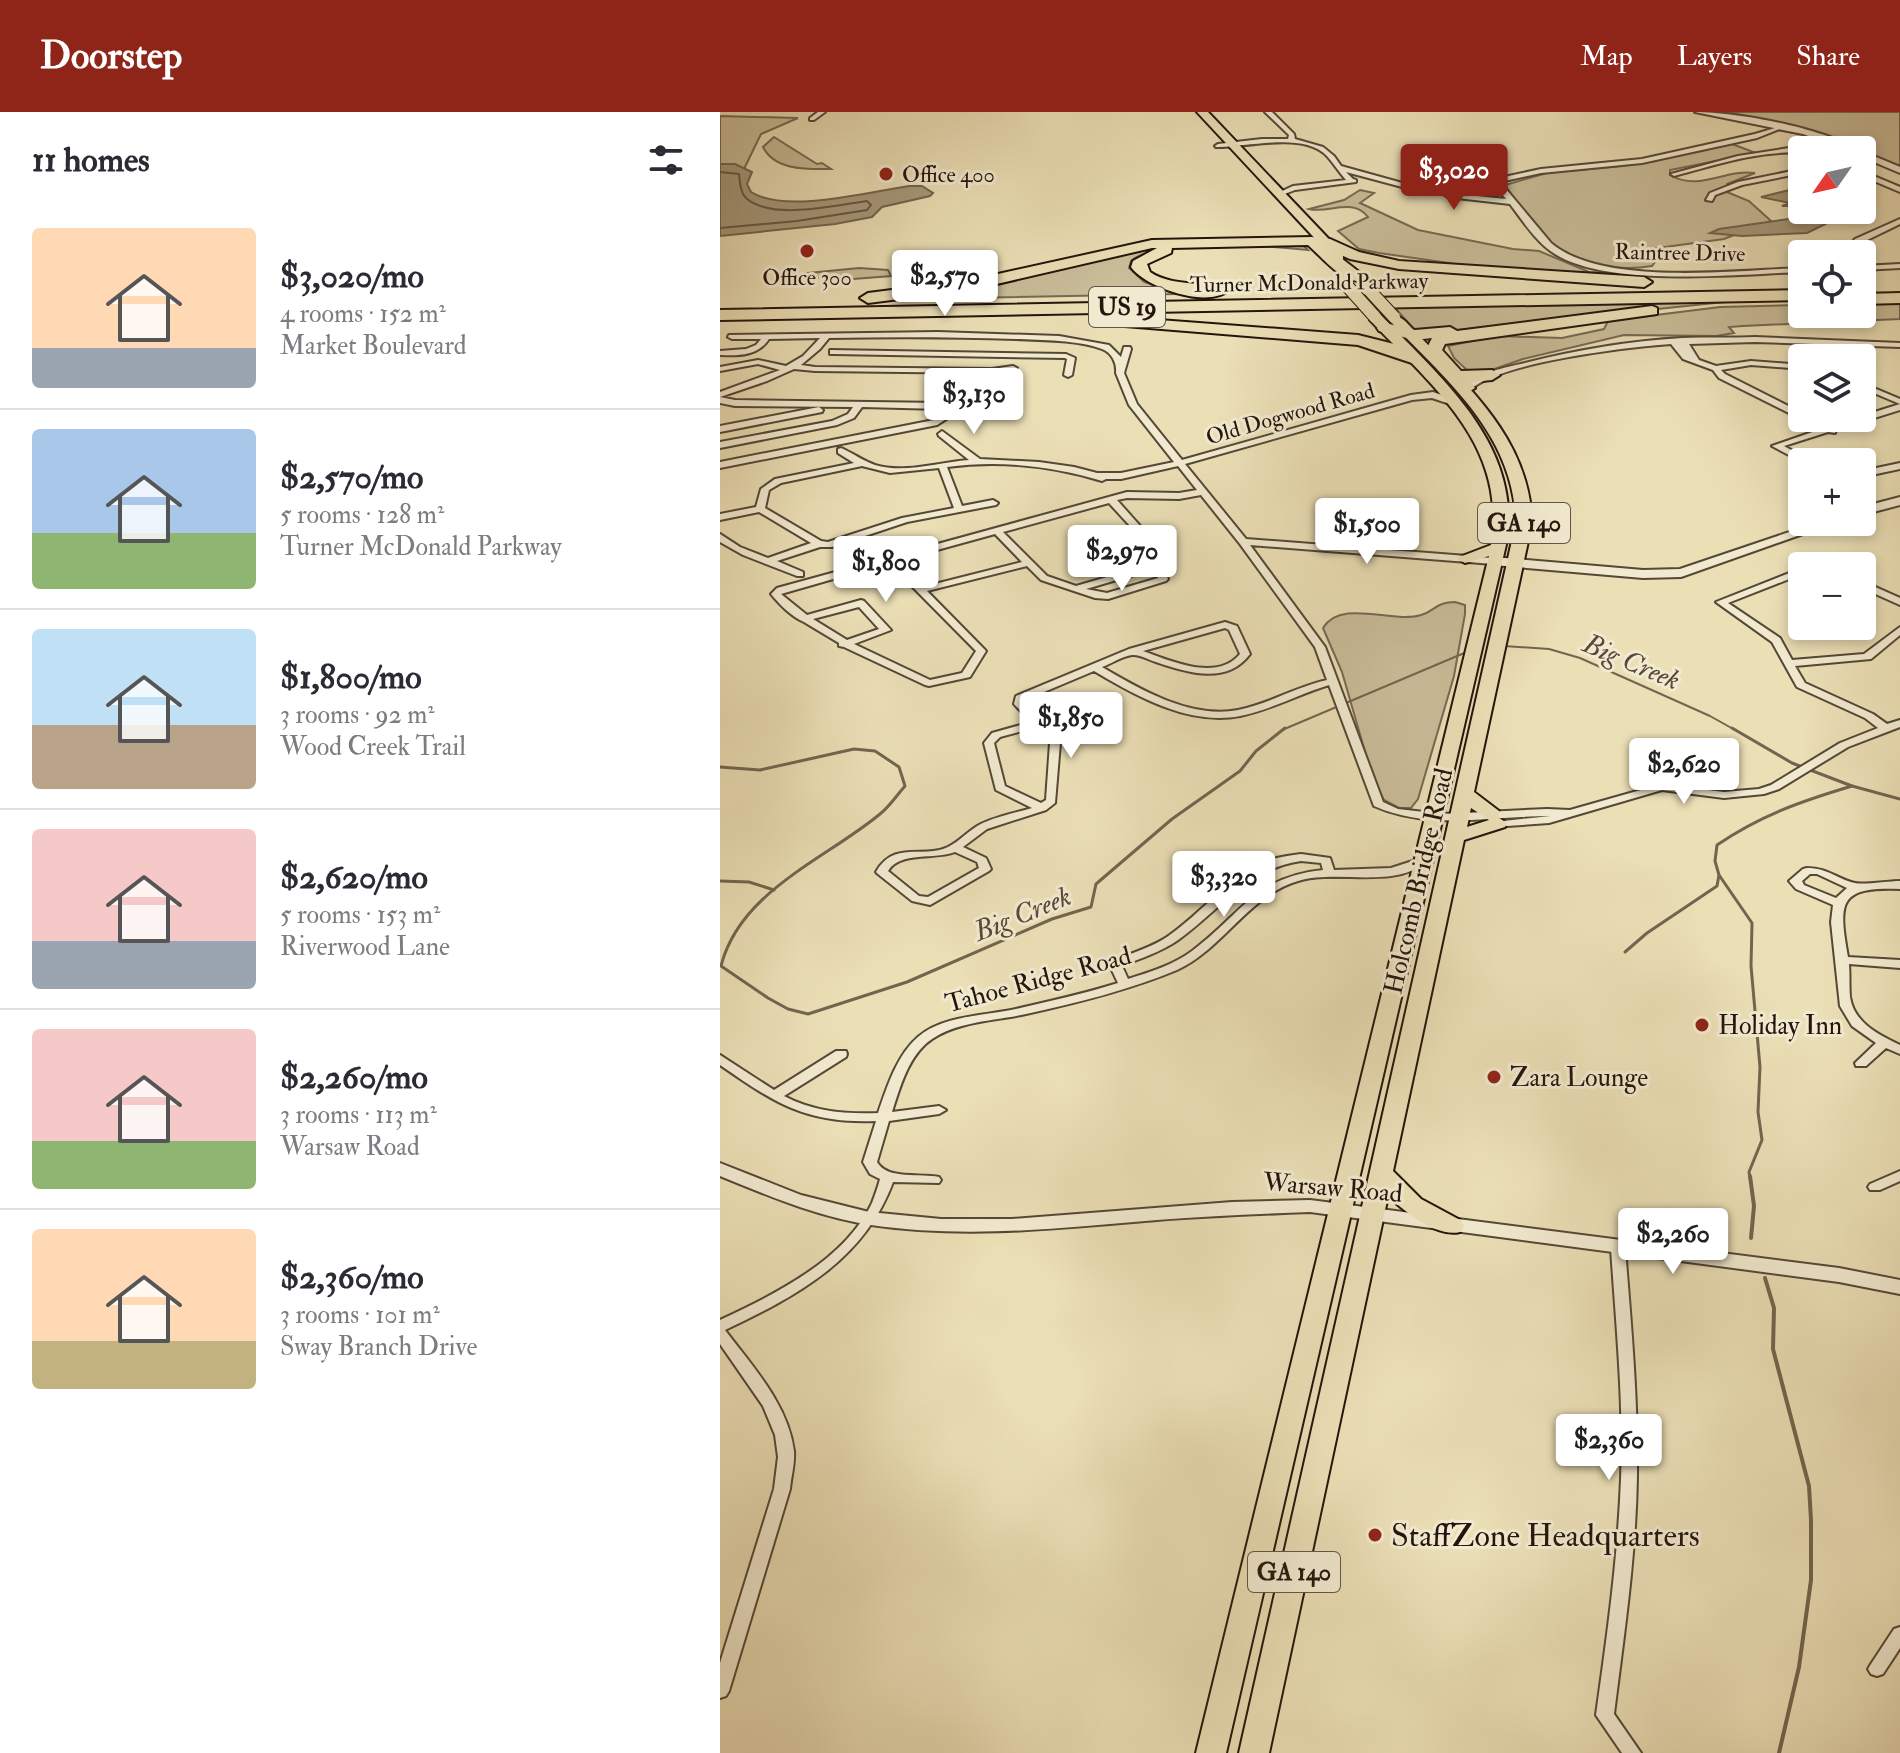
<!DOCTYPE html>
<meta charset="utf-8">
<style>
:root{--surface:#fff;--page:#f7f7f7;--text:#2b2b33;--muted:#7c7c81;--line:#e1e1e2;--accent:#8f2418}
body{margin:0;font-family:"IM FELL Double Pica",serif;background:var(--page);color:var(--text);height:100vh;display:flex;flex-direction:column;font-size:30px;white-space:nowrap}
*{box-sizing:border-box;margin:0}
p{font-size:26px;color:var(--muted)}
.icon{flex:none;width:44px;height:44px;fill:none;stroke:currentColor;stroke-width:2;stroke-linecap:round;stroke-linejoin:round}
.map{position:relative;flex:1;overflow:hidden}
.details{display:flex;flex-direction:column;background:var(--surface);width:720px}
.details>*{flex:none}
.needle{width:52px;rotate:236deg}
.fabs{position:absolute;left:1068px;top:24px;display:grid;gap:16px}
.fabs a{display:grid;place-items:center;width:88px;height:88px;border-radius:8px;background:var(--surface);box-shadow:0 4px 12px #0003;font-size:40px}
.price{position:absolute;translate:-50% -68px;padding:0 18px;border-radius:8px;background:#fff;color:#222;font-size:26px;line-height:52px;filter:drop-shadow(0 2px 4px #0008)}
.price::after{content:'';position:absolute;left:50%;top:48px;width:24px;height:18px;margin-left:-12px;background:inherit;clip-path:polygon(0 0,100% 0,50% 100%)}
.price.on{background:var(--accent);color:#fff}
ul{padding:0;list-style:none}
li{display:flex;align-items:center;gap:24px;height:200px;padding:0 32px}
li+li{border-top:2px solid var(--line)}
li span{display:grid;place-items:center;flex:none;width:224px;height:160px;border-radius:8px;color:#555}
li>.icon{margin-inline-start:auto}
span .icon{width:96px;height:96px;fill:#fffc;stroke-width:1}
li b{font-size:34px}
h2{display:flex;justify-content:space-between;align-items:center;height:96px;padding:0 32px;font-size:34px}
header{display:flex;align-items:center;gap:48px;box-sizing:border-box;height:112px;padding:0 40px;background:var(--accent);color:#fff}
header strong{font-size:38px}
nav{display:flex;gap:44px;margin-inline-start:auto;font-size:28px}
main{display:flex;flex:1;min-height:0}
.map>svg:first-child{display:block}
.green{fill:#c9bd99;stroke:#766952;stroke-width:2}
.water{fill:#a79a7c;stroke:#72654f;stroke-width:2}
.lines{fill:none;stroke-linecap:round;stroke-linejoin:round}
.shore{stroke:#655844;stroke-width:2}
.stream-far2{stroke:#72654f;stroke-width:2}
.stream-far1{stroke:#72654f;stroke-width:3}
.stream{stroke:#72654f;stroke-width:4}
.minor-casing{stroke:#554836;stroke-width:4}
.tertiary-casing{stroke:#554836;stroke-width:4}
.primary-casing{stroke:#23150c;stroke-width:4}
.motorway-casing{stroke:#23150c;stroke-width:4}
.minor{fill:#f2ead0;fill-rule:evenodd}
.tertiary{fill:#f2ead0;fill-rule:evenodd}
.primary{fill:#ebdfb6;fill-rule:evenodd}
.motorway{fill:#ebdfb6;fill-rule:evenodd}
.primary-bridge-casing{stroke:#23150c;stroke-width:14;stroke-linecap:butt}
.primary-bridge{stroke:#ebdfb6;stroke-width:12}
.poi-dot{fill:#8f2418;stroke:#f2ead0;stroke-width:3}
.labels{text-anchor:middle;stroke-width:6;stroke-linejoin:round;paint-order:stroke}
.far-poi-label{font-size:22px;fill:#23150c;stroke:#f2ead0;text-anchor:start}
.far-street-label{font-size:22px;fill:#23150c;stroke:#f2ead0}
.shield{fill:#f2ead0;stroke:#615547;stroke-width:2}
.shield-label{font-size:24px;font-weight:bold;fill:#23150c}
.street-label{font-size:26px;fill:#23150c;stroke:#f2ead0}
.poi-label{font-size:26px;fill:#23150c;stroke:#f2ead0;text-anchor:start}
.water-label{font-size:28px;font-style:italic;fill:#584a39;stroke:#f2ead0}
.near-poi-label{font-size:32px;fill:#23150c;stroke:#f2ead0;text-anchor:start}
</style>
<header>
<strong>Doorstep</strong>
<nav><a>Map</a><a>Layers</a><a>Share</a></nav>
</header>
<main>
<section class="details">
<h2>11 homes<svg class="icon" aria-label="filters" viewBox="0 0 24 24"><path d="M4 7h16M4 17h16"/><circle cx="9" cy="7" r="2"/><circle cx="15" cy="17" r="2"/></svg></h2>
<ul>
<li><span style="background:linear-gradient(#ffd9b3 75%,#9aa5b1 0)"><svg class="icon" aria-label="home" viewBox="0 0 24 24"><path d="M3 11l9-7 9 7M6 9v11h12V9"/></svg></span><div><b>$3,020/mo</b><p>4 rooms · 152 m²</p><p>Market Boulevard</p></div></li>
<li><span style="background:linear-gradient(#a9c7e8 65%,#8fb573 0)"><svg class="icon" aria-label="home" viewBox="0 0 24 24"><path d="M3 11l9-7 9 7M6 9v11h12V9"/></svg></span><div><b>$2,570/mo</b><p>5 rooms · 128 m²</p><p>Turner McDonald Parkway</p></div></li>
<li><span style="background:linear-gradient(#bfe0f5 60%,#b9a48a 0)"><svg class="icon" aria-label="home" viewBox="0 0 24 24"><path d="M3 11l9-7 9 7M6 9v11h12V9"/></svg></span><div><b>$1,800/mo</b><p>3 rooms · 92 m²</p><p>Wood Creek Trail</p></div></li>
<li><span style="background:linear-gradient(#f6c9c9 70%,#9aa5b1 0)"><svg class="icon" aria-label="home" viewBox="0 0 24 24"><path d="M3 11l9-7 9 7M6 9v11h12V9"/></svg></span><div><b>$2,620/mo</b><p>5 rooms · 153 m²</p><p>Riverwood Lane</p></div></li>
<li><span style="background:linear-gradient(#f6c9c9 70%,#8fb573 0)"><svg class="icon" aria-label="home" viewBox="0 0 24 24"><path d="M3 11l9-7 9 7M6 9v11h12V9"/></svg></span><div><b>$2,260/mo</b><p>3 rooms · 113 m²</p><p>Warsaw Road</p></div></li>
<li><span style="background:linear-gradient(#ffd9b3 70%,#c2b280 0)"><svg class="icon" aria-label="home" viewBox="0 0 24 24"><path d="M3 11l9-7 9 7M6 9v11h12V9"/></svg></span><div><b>$2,360/mo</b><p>3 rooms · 101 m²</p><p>Sway Branch Drive</p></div></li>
</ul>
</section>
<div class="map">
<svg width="1180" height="1641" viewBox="0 0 1180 1641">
<rect width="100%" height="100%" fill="#ebdfb6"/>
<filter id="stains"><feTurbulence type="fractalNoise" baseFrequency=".0025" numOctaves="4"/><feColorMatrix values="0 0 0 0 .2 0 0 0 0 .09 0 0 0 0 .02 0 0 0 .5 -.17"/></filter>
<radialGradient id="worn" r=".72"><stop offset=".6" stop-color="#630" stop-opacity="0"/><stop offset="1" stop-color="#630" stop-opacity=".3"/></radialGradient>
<g class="green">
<path d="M1009,0H1180V55L1116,28L1057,18Z"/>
<path d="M0,4L78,6L41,22L24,57L0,59Z"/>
<path d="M54,25L97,52L102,51L111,57C87,57 55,59 43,35Z"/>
<path d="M1012,32L1036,41L950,58V63C980,80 1004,57 1035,61L1007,72V80L1029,89L1051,109L1004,127L915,139L935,150L932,154C905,159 865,155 842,139C825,129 796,90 785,73L827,61L902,54Z"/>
<path d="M640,78L654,81L640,91L698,118L793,137L819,139L869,160L916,162V168L799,161L659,141L639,137L618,119L648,105C633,85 608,102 589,97L624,88Z"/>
<path d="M580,130L588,138C552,134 436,126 411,149L409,156L424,170L458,182L143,188L437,133Z"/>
<path d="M139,156L168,158L171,164L133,167L76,165L88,161Z"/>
<path d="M1014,189L719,220L694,217L675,196Z"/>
<path d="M1180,190V207L1023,214L1009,215L1014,221L996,224L904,223L803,247L763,261L749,260L734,246L728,234L777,224L842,226L884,217L888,209L1000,195L1082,193V202H1142V191Z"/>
<path d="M735,490L745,493V502L734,564L698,687L691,696H679L664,688L654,671L622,560L603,516C621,486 673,512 701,503C716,499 713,491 735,490Z"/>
</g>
<g class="water">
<path d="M0,52H15L32,60L27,72L31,80C66,102 149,80 189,74H202L213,81L210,84L162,95L152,105L115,112L0,124Z"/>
<path d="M1082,75V98H1134L1087,121L1022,124L990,121L999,117L1082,105L1084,103L1069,100L1079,99V94H1062L1070,91L1041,85Z"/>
</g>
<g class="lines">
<path class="shore" d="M0,60L19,62C20,70 20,80 26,86C51,109 117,93 147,89L151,93L147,98L77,109L0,116"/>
<g class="stream-far2">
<path d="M784,534L829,537L860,546L990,604L1015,618"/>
<path d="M562,618L749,539"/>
</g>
<g class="stream-far1">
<path d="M1012,616L1072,651L1132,674L1180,687"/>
<path d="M0,655L40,658L134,637L155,639L179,655L185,674C177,683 170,694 160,702C106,747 20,779 1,854L48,886L68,897L88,902L187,870L332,807L371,795L376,772L452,707L520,659L536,639L565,616"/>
<path d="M0,769L29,770L54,778"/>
<path d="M905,840L927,821L997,774L999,763"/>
<path d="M1030,1066L1029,1060L1042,1028L1038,1000L1040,955L1031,854L1032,811L999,763L995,749L997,733C1041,703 1082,689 1132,674"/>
</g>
<g class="stream">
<path d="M1030,1064L1034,1094L1031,1126"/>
<path d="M1045,1166L1054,1196L1053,1237L1089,1374L1091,1408V1468L1079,1555L1059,1641"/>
</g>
<defs>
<g id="minor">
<path d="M98,0H105L94,8H90V6Z"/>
<path d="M545,0H552L574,22L575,27L603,35L614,44L621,54L686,72L742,74L821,57L922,47L1035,22L1062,14V16L1037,26L922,51L821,61L780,70L831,131C883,175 1016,158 1082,156V160C1018,162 889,176 835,142C816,130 803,109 790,92L728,85L725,83L728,81L786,87L773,71L742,78L686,76L626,60L633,67L636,68V70L575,78L562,83H558V81L573,74L626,68C619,60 614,52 607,44C583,19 526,36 496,35L495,34L498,32L542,27H568L569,23Z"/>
<path d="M1069,36L1085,38H1082V41C1039,38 995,53 954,64L951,62L1018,44Z"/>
<path d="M1082,57V61L1022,73L995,83L992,89L986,88L990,81L1018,70Z"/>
<path d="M1142,59L1180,75V80L1142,64Z"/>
<path d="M1180,107V112L1141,131L1131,142H1123L1135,127Z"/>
<path d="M1180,152V156L1142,158V154Z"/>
<path d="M218,220L339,224L389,233L401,245L404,235H410L411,237L404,261L417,292L462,348L691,283L713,280L736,288V292L733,293L712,286L692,288L465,352L526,427L773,446L778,449L773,452L530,433L605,535L663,690L678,697L722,702L827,697L850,698L942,672L1004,680L1039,677L1051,673L1120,631L1158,616L1145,606L1077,575L1052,530L996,490L1082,456V462L1008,491L1060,526L1072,548L1144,542L1180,515V523L1151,547L1075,554L1085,571L1153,602L1167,612L1180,608V615L1128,635L1059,677L1044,682L1004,686L942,678L829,711L787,714L783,713L781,711L783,709L831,704C772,704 710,719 654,694L609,573C579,582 551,598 520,604C469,614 416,584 374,559L305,588L304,591L336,622L340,631L335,691L326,698L267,717L243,735L266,746L271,757L269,759L210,793L192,789L158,762L156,760C174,728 202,747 228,735C240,729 248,719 259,713C274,705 295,701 312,696L276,678L264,631L272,621L311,610L294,592L296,584L409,537L505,510L517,514L530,542C507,573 468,561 436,550C429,548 419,542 412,543C402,544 391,552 382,555C421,578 471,607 518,598C548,592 576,575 607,568L595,535L520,432L481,383L459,387L407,386L397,388L429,424L444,453L443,455L448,467L446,469L388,487L375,486L321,468L307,454L207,479L266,539L250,565L209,574L205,573L124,535L119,534V531L84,510C72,505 60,493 51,482L57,476L407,380L459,381L477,378L458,354L401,367H386L382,369C333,354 279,348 227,355L242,394L273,388L278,391L276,393L187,410L112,435H100L57,449L83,460V464H77L23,443L0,430V422L20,435L48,446L91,431L39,400L0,408V402L36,395L41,377L55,367L134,351L118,341V337L121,336C133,341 143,349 155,353C185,362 219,350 249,348L219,324L218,322L222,319L260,347L319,350L354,355L377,361H401L454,350L409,293L396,261C397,251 392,241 382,237C359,228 320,228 296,227C233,225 171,225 109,226L100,237L81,253L95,255L272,257L293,254L297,256L293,258L272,261L95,259L74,257L47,269L0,285L15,288L223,291L240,298L217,313L0,356V350L214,308L229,299L222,297L142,295L134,306L117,313L0,336V330L112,309L128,302L133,295L15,294L0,291V280L60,258L38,252L0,259V255L38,248L66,254L83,244L100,226L49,227C38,244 19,244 0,243V239L26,237L36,233L41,227H12L8,225L9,223ZM142,354L170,361L219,356L234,396L182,406L108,430L101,429L45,396L49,378L61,371ZM389,391L422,427L432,452L356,474L327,464L283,420ZM275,422L302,450L203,475L177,449ZM169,451L256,539L242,561L210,568L134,532L171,518L144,489L141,488L87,503L61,482ZM434,457L438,466L387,481L366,477ZM139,495L159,517L127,528L93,507ZM505,516L509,518L520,542C497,570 451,549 423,539ZM317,615L327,625L330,631L326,688L321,691L285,674L274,631L280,625ZM235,740L257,750L259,756L208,785L199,784L168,759C180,739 215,748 235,740Z"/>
<path d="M1035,225L1180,231V235L1035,230L969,232L979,248L996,254L1031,249L1082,253V257L1031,253L1001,258L1005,262L1082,301V306H1093L1110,314L1142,306V304L1180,292L1142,276V271L1180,287V298L1116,318L1115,321L1108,320L1064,334L1093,350H1082L1052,334L1101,317L999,266L993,258L963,247L951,232C908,235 780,250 750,278L743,276C758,260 784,256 805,251C856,238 910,229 962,226C985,225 1011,226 1035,225Z"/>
<path d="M110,238L346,242L355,246L352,263L348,265L344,263L347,247L345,246L113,242H110Z"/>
<path d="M99,295L103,298L102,300L0,320V314Z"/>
<path d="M1180,351V357L1142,365V359Z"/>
<path d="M1142,469L1180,486V493L1142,476Z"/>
<path d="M581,742L610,746L614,758L671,756L702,746L708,749C673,778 619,757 578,769C529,783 503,837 457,858C409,878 357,891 306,902C275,909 239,909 212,927C189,942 180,975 172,1000L219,994L226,998L219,1002L169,1009L157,1050C167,1068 201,1061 219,1065L221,1068L219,1071L173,1070C144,1148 77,1184 5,1218C32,1254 68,1292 74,1339C75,1352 71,1365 70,1377L9,1579L6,1584L0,1586V1551L54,1377L58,1345L55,1323L43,1294L0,1232V1208C55,1182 124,1149 152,1091C155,1083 158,1075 160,1067L150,1062L143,1050L156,1009C86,1012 55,991 0,953V943L54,978L116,939H126L127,942L126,945L64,984C94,1000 125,1002 158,1001C167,975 177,943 198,925C222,904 261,904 291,898C327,890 363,882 398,871L389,852L391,849C410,842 430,836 447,825C484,800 513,758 557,746C565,744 573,743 581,742ZM581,749L601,751L603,758C534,765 521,803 472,839C453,853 430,860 408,867L402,854C421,846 441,840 458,828C500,798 527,757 581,749Z"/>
<path d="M1087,756C1108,756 1117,767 1135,771C1143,773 1169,769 1180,769V777C1119,775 1118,789 1128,845L1180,848V856L1129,852C1130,863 1129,874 1130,885C1134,911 1159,923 1180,933V942L1166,936L1146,954H1136L1135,951L1156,931L1132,914L1120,894L1111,810L1113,793L1076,777L1069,769L1083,757ZM1090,762H1097L1127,776L1116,786L1084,773L1082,769Z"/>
<path d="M1180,1059V1069L1160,1078H1150L1148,1075L1150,1072Z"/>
<path d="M898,1131L903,1133L905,1136C911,1212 918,1287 917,1363C916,1443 904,1523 894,1602L921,1641H902L876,1603C887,1525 898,1446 901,1367C904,1290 896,1213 891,1136L893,1133Z"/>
<path d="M1180,1515V1536L1163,1562L1157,1564L1151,1562L1148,1557L1151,1552L1174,1517Z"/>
</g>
<g id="tertiary">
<path d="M975,0C1016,0 1104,16 1137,38H1125L1083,22Z"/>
<path d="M1142,39L1180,55V61L1142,45Z"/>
<path d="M1180,385V393L1142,403V395Z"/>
<path d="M1099,410H1117L961,465L923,466L773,453L767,449L773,445L923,458L960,457Z"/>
<path d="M0,1051L81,1083L149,1100L221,1107H292L512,1090L590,1088L1119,1156L1180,1168V1182L1119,1170L590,1100C539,1102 488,1104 437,1108C342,1116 246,1127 151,1113C98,1105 49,1084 0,1064Z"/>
</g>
<g id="primary">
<path d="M477,0H488L623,142V148H615Z"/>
<path d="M674,201L685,209C742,270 809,322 812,411L754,680L779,699V706L787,711L785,715L744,728L673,1059L701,1087L740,1108L744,1114L740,1120C717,1126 684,1099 668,1084L549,1641H519L796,411C794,322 726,268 669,208L667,205ZM751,696L769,708L747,715Z"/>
<path d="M650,202H660C720,266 797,327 788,424L506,1641H476L769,444L745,451L737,446L771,433C788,333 712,274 650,208Z"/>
</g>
<g id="motorway">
<path d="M592,125L610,127L639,140L679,149L924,165L932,170L924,175L679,157L630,147L612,139L643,163V169C623,172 603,146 588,133L452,136L451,141L427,152L430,160C455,177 492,167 508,179C487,196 426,176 411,155L413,149L437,136H432L251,178L148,191L140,186L148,181L251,168L432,128Z"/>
<path d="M1082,178V188L0,208V198Z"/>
<path d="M1180,181V191L1142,192V182Z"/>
<path d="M932,194L937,196V202L725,232L722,238L741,259L772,258L780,263L772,268L751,270L755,276L747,281L741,280L706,238L712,226L695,228L659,219L657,216L665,211L695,218L730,215L737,219Z"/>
<path d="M386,204L638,223L674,232L700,246L692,251L638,233L380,212L378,209Z"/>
</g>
</defs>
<use href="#minor" class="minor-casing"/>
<use href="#tertiary" class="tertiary-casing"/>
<use href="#primary" class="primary-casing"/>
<use href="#motorway" class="motorway-casing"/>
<use href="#minor" class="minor"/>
<use href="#tertiary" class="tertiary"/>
<use href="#primary" class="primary"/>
<use href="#motorway" class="motorway"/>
<defs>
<g id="primary-bridge">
<path d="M620,166L655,205"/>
<path d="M649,178L674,205"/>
</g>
</defs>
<use href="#primary-bridge" class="primary-bridge-casing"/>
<use href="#primary-bridge" class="primary-bridge"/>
</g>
<g class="poi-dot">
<circle cx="166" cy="62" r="8"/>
<circle cx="87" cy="139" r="8"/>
<circle cx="982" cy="913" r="8"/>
<circle cx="774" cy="965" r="8"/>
<circle cx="655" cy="1423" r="8"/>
</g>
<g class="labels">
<g class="far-poi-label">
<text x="182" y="70">Office 400</text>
<text x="87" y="173" text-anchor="middle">Office 300</text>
</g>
<g class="far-street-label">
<text transform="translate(960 140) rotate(1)" y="8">Raintree Drive</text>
<text transform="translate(589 170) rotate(-1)" y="8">Turner McDonald Parkway</text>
<text transform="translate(570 301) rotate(-16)" y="8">Old Dogwood Road</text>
</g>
<g class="shield">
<rect x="369" y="175" width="76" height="40" rx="6"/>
<rect x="758" y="391" width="92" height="40" rx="6"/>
<rect x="528" y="1440" width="92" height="40" rx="6"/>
</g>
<g class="shield-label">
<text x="407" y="203">US 19</text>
<text x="804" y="419">GA 140</text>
<text x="574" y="1468">GA 140</text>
</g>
<g class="street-label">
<text transform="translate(698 769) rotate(-77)" y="9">Holcomb Bridge Road</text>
<text transform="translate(318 867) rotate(-15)" y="9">Tahoe Ridge Road</text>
<text transform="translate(613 1075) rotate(5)" y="9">Warsaw Road</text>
</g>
<g class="poi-label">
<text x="998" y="922">Holiday Inn</text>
<text x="790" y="974">Zara Lounge</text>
</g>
<g class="water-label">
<text transform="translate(912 549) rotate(23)" y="10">Big Creek</text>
<text transform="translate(302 801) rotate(-22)" y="10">Big Creek</text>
</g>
<g class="near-poi-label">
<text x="671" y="1434">StaffZone Headquarters</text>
</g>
</g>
<rect width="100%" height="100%" filter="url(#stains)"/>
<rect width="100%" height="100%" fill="url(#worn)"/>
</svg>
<div class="fabs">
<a><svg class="needle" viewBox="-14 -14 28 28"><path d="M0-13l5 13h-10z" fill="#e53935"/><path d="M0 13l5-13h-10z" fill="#7c7c81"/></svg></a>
<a><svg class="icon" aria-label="locate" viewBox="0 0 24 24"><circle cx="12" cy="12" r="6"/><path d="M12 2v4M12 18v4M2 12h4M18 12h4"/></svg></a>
<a><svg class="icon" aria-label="layers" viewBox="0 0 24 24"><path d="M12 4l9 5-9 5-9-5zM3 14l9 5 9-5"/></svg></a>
<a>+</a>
<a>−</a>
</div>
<b class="price on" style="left:734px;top:100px">$3,020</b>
<b class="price" style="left:225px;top:206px">$2,570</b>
<b class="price" style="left:254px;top:324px">$3,130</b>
<b class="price" style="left:647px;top:454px">$1,500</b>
<b class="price" style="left:402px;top:481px">$2,970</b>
<b class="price" style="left:166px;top:492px">$1,800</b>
<b class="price" style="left:351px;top:648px">$1,850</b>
<b class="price" style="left:964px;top:694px">$2,620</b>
<b class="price" style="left:504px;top:807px">$3,320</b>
<b class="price" style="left:953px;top:1164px">$2,260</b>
<b class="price" style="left:889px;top:1370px">$2,360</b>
</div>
</main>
